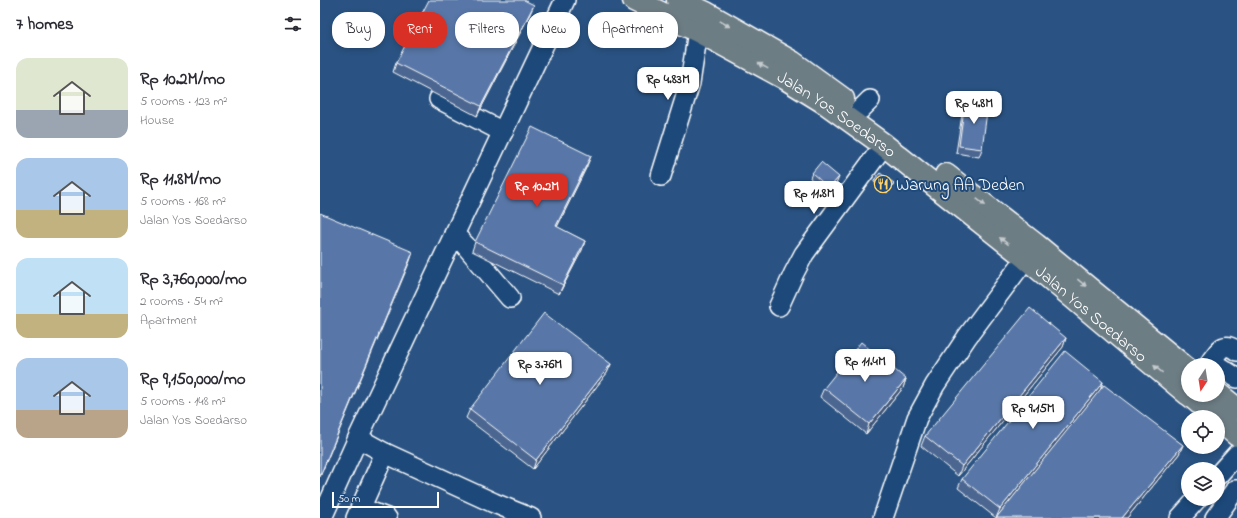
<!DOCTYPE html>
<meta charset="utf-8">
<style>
:root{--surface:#fff;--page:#f7f7f7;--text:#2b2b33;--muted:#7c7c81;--accent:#d93025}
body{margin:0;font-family:"Indie Flower",sans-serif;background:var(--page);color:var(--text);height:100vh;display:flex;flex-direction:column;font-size:15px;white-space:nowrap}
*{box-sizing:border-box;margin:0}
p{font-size:13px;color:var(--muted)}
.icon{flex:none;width:22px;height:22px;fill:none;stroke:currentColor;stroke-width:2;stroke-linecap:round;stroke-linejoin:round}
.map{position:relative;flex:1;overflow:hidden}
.drawer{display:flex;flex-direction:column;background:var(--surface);width:320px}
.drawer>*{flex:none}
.top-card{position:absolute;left:12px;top:12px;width:380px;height:36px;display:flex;gap:8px}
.needle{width:26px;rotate:192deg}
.tools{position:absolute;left:861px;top:358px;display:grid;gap:8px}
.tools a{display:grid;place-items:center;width:44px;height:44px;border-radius:50%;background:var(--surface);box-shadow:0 2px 6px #0003;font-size:20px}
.scale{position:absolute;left:12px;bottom:10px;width:107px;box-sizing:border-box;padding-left:4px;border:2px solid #fff;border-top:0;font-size:11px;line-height:14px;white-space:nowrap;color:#fff;-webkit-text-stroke:3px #1f4a7a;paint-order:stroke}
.price{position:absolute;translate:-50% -34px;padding:0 9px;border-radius:8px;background:#fff;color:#222;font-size:13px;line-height:26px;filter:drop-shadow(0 1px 2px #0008)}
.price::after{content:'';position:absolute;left:50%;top:24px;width:12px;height:9px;margin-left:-6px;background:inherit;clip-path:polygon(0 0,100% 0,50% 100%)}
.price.active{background:var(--accent);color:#fff}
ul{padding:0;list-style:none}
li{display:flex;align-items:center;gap:12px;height:100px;padding:0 16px}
li span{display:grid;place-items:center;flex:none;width:112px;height:80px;border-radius:12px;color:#555}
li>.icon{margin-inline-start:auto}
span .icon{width:48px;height:48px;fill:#fffc;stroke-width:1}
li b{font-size:17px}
h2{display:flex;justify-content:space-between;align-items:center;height:48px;padding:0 16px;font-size:17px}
.tag{padding:0 14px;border-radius:16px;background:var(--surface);box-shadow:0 2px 6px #0003;font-size:14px;line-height:36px}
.tag.active{background:var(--accent);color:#fff}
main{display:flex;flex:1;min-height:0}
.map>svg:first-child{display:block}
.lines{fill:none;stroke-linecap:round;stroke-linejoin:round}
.minor-casing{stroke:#fff;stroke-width:22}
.highway-casing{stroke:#fff;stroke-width:25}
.minor{stroke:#1f4a7a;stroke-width:19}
.highway{stroke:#6d7d84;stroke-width:22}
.wall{fill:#4c6690;stroke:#fff}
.shaded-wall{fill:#3e5376;stroke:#fff}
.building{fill:#5877a8;stroke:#fff}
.oneway{fill:#c5cbce}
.labels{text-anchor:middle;stroke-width:4;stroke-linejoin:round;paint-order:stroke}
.street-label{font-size:17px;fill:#fff;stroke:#1f4a7a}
.poi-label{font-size:17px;fill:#fff;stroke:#1f4a7a;text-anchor:start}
</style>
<main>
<section class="drawer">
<h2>7 homes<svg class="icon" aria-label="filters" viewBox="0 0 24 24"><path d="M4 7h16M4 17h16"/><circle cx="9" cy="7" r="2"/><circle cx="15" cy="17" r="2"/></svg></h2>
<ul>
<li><span style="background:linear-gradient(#dfe7d0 65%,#9aa5b1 0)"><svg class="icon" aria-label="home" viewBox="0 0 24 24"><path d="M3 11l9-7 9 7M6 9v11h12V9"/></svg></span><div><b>Rp 10.2M/mo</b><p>5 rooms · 123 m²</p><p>House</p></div></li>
<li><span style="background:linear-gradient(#a9c7e8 65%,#c2b280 0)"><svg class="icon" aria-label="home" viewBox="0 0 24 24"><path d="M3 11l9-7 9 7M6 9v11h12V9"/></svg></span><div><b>Rp 11.8M/mo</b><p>5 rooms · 168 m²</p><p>Jalan Yos Soedarso</p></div></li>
<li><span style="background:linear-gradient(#bfe0f5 70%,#c2b280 0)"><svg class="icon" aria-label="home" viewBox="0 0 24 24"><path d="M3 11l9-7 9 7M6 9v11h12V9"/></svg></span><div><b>Rp 3,760,000/mo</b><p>2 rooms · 54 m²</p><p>Apartment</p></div></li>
<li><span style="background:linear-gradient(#a9c7e8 65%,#b9a48a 0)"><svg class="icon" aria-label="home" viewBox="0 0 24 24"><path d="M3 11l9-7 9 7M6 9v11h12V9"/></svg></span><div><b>Rp 9,150,000/mo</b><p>5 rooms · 148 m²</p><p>Jalan Yos Soedarso</p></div></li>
</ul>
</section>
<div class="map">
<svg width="917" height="518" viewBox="0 0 917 518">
<rect width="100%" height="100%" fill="#2a5383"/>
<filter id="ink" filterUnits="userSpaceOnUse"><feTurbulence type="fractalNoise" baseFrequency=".025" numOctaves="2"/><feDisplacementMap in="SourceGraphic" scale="8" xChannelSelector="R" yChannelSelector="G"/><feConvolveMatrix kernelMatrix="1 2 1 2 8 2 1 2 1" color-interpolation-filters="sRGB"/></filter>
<g filter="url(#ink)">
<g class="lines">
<defs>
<g id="minor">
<path d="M119,99L183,132"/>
<path d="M540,110L550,100"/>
<path d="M341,176L370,83L378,31"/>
<path d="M134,234L145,245L190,298"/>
<path d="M459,306L474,273L484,254L564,145"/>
<path d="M891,361C899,351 903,340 917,351"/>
<path d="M898,366L917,378"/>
<path d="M38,438L65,453L174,503L211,518"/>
<path d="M898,475L917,454"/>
<path d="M41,508L67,518"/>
<path d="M2,518L38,438L245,0"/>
<path d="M36,518L65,453"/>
<path d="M563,518L597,418L615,385L647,337L715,246"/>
<path d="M860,518L877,499"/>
<path d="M895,518L915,490H917"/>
</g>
<g id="highway">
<path id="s1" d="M314,0L378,31L465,78L507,104L564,145L706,258L868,394"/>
<path d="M358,0L386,13L472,62L523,99"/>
<path d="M626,175L716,245L868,370"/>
<path d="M898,394L917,409"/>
<path d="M870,395L896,417"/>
<path d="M898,419L917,435"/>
</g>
</defs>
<use href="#minor" class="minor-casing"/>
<use href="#highway" class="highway-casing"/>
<use href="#minor" class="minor"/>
<use href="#highway" class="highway"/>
</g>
<g class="wall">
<path d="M210,14L157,116L73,72L76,63Z"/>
<path d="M645,101L662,149L659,157L636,153L643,108Z"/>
<path d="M267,166L237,227L265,241L262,250L239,294L152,251L155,242Z"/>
<path d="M492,173L517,182L508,193L490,178Z"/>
<path d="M554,180L574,183L573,185L567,193L554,182Z"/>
<path d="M746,338L743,347L638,476L601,446L605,436Z"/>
<path d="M291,364L287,373L213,469L146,418L150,409Z"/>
<path d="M586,379L583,388L546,434L500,397L504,388Z"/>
<path d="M783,382L781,388L863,445L859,454L807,518H676L638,488L642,479Z"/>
</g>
<g class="shaded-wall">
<path d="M214,5L210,14L157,116L161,106Z"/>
<path d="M271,156L267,166L233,235L236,226Z"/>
<path d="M519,177L517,182L508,193L509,188Z"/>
<path d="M265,241L262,250L239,294L243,285Z"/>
<path d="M93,252L90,261L0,477V476Z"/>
<path d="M746,338L743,347L638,476L642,466Z"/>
<path d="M291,364L287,373L213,469L216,460Z"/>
<path d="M586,379L583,388L546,434L549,424Z"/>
<path d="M783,382L780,391L676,518L680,509Z"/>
<path d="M863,445L859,454L807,518H802Z"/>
</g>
<g class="building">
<path d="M109,0H204L214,5L161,106L76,63Z"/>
<path d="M645,101L668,104L662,149L639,146Z"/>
<path d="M212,127L271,156L236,226L265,241L243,285L155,242Z"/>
<path d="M501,162L519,177L509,188L492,173Z"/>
<path d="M560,173L574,183L568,190L554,180Z"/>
<path d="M0,213L93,252L0,476Z"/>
<path d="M710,308L746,338L642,466L605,436Z"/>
<path d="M224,313L291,364L216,460L150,409Z"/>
<path d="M541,342L586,379L549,424L504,388Z"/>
<path d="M745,351L783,382L680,509L642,479Z"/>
<path d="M784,385L863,445L802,518H676Z"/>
</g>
<defs><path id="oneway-solid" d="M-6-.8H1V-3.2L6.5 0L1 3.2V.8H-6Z"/></defs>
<g class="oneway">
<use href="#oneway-solid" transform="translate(405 24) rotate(30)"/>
<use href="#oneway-solid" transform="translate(443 66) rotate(-151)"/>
<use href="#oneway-solid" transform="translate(661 202) rotate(38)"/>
<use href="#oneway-solid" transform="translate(684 241) rotate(-142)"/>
<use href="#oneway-solid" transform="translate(762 283) rotate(39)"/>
<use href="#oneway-solid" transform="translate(838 369) rotate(-140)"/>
</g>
</g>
<defs>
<symbol id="restaurant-ring" viewBox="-11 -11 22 22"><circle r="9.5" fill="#1f4a7a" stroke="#ffd166" stroke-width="1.5"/><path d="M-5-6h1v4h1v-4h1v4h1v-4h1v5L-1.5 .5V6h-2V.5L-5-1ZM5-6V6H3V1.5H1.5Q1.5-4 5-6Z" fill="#ffd166"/></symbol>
</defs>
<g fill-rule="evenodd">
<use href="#restaurant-ring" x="553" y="174" width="20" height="20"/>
</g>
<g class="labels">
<g class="street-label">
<text dy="6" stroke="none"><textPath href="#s1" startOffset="233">Jalan Yos Soedarso</textPath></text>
<text dy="6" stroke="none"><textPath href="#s1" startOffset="557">Jalan Yos Soedarso</textPath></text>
</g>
<g class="poi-label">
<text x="576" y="190">Warung AA Deden</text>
</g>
</g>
</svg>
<div class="tools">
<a><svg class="needle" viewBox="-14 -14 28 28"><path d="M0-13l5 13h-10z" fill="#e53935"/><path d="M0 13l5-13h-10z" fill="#7c7c81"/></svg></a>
<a><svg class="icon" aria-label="locate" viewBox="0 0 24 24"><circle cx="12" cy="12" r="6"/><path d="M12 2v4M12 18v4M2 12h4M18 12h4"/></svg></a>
<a><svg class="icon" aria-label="layers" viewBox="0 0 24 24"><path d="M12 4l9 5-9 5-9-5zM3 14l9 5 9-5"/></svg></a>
</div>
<div class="scale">50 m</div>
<b class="price" style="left:348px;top:101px">Rp 4.83M</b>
<b class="price" style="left:654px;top:125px">Rp 4.8M</b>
<b class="price active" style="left:217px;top:208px">Rp 10.2M</b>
<b class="price" style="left:494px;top:215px">Rp 11.8M</b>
<b class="price" style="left:545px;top:383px">Rp 11.4M</b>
<b class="price" style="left:220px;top:386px">Rp 3.76M</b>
<b class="price" style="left:713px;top:430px">Rp 9.15M</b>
<div class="top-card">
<a class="tag">Buy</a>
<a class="tag active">Rent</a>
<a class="tag">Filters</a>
<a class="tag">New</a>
<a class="tag">Apartment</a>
</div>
</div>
</main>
